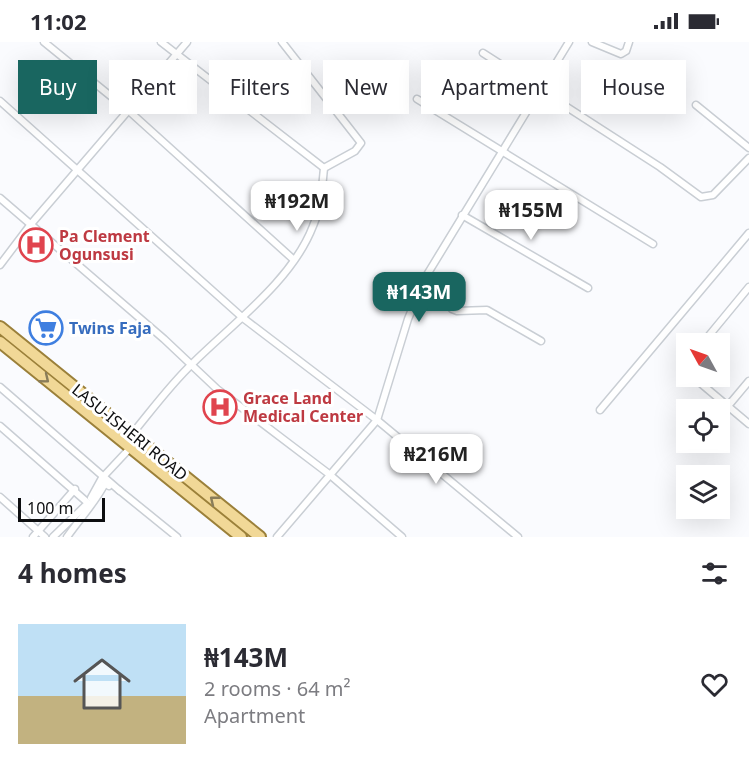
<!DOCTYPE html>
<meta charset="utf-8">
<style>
:root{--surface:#fff;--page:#f2f2f3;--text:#2b2b33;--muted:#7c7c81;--line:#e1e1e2;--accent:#196660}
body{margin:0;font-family:"Noto Sans",sans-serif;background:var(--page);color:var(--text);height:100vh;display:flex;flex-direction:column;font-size:22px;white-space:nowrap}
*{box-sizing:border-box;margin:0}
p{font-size:20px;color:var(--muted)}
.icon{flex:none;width:33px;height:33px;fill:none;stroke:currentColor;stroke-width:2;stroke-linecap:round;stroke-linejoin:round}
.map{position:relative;height:495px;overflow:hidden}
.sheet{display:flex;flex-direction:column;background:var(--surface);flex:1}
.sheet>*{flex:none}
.guide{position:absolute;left:18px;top:18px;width:714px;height:54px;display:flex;gap:12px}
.needle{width:39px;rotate:310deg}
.tools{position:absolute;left:676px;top:291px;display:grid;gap:12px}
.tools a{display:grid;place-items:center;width:54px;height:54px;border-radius:0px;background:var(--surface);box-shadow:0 6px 24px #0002;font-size:30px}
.scale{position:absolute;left:18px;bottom:15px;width:87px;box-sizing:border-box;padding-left:6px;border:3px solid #0d0e10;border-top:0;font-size:16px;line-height:21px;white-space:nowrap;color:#0d0e10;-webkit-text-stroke:4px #fff;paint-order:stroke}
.price{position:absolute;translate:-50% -51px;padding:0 14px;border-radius:12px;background:#fff;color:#222;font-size:20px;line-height:39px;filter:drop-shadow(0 2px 3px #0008)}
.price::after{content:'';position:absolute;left:50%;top:36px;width:18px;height:14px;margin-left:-9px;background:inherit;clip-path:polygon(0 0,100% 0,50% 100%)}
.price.current{background:var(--accent);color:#fff}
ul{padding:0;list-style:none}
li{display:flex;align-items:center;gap:18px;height:150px;padding:0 18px}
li+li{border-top:2px solid var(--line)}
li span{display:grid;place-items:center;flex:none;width:168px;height:120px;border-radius:0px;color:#555}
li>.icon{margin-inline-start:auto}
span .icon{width:72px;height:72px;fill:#fffc;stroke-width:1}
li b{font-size:26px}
h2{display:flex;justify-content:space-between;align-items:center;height:72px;padding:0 18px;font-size:26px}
.tag{padding:0 21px;border-radius:0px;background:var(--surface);box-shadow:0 6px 24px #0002;font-size:21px;line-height:54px}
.tag.current{background:var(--accent);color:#fff}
.status{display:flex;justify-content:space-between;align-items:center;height:42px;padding:0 30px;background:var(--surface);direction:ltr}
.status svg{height:16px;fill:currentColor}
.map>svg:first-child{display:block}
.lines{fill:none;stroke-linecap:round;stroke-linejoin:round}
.street-casing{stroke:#c9ced4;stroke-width:9}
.primary-casing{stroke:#9b803a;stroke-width:14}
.street{stroke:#fff;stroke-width:6}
.primary{stroke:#f1d897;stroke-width:10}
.oneway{stroke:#8a7d5a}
.labels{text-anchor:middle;stroke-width:6;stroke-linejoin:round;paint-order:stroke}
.health-label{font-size:16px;font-weight:bold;fill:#be3a42;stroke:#fff;text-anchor:start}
.shop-label{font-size:16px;font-weight:bold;fill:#366cbe;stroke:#fff;text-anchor:start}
.street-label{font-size:16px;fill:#0d0e10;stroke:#fff}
</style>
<div class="status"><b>11:02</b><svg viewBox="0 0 49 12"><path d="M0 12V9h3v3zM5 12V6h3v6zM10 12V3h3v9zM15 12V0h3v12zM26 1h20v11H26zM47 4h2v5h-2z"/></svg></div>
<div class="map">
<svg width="749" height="495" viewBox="0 0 749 495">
<rect width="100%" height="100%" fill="#fafbfe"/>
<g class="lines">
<defs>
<g id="street">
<path d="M44,0L129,69L294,218"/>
<path d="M282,0L361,101L355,109L324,126"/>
<path d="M592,0L621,12L626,9L629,0"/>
<path d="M483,11L660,125L701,155L713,153L749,116"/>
<path d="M417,57L653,202"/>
<path d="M0,59L243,276L377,378L518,495"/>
<path d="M696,63L749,106"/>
<path d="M0,156L164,297L217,347L329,432L402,495"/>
<path d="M462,173L588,246"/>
<path d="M0,223L31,182L187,0"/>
<path d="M425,236L452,267L457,269L487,268L541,299"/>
<path d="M702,302L749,245"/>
<path d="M687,320V328"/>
<path d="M692,334L749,382"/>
<path d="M0,345L120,449"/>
<path d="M728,364L749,339"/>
<path d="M600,368L749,191"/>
<path d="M0,384L88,461"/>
<path d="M132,392C151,369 170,343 192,322C232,282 292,239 313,184C321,165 322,146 324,126L161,0"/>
<path d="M119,448L177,495"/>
<path d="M0,455L45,495"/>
<path d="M91,456L102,436L131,405"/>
<path d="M33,495L75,447"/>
<path d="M53,495L85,464"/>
<path d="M67,495C78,479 98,457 105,441L109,444"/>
<path d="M277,495L377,378L408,277L425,236L569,0"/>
</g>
<g id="primary">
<path d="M0,285L260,495"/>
<path d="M0,300L241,495"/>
</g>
</defs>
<use href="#street" class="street-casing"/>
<use href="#primary" class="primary-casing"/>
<use href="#street" class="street"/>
<use href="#primary" class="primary"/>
</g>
<defs><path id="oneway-chevron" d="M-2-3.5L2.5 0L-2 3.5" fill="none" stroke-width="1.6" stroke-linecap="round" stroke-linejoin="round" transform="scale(1.5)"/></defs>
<g class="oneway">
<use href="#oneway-chevron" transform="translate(45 337) rotate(39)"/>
<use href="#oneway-chevron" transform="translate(214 458) rotate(-141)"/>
</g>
<defs>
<symbol id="hospital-ring" viewBox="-11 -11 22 22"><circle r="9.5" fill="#fff" stroke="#e0444e" stroke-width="1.5"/><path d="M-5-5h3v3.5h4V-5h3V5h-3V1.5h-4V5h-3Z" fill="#e0444e"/></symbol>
<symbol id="supermarket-ring" viewBox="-11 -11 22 22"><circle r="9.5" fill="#fff" stroke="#3f7fe0" stroke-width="1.5"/><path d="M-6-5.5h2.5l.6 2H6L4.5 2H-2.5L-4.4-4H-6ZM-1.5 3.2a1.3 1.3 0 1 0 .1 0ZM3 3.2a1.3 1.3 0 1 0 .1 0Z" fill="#3f7fe0"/></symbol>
</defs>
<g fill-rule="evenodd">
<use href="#hospital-ring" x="17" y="184" width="38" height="38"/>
<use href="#supermarket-ring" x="27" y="267" width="38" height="38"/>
<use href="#hospital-ring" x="201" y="346" width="38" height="38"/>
</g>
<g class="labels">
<g class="health-label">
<text x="59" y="200">Pa Clement<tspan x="59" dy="18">Ogunsusi</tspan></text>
<text x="243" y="362">Grace Land<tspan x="243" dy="18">Medical Center</tspan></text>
</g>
<g class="shop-label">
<text x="69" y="292">Twins Faja</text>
</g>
<g class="street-label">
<text transform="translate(130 390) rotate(39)" y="6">LASU-ISHERI ROAD</text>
</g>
</g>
</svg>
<div class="tools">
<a><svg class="needle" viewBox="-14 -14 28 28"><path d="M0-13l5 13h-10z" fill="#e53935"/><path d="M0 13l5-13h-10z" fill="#7c7c81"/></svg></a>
<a><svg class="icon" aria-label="locate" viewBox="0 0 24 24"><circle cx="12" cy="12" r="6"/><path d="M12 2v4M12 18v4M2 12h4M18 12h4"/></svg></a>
<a><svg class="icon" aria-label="layers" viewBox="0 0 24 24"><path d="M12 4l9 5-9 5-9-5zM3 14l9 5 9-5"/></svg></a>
</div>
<div class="scale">100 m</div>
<b class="price" style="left:297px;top:190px">₦192M</b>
<b class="price" style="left:531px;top:199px">₦155M</b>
<b class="price current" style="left:419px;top:281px">₦143M</b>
<b class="price" style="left:436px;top:443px">₦216M</b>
<div class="guide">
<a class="tag current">Buy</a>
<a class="tag">Rent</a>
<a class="tag">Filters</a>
<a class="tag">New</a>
<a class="tag">Apartment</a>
<a class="tag">House</a>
</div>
</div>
<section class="sheet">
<h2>4 homes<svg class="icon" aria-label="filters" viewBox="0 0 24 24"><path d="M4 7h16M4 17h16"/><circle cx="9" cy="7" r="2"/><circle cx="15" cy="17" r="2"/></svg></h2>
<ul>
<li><span style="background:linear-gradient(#bfe0f5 60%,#c2b280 0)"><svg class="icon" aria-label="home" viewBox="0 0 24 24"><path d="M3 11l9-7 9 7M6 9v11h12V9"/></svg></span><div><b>₦143M</b><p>2 rooms · 64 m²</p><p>Apartment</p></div><svg class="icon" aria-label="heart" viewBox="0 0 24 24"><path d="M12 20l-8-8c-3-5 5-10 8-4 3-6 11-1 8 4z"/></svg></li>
</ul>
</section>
